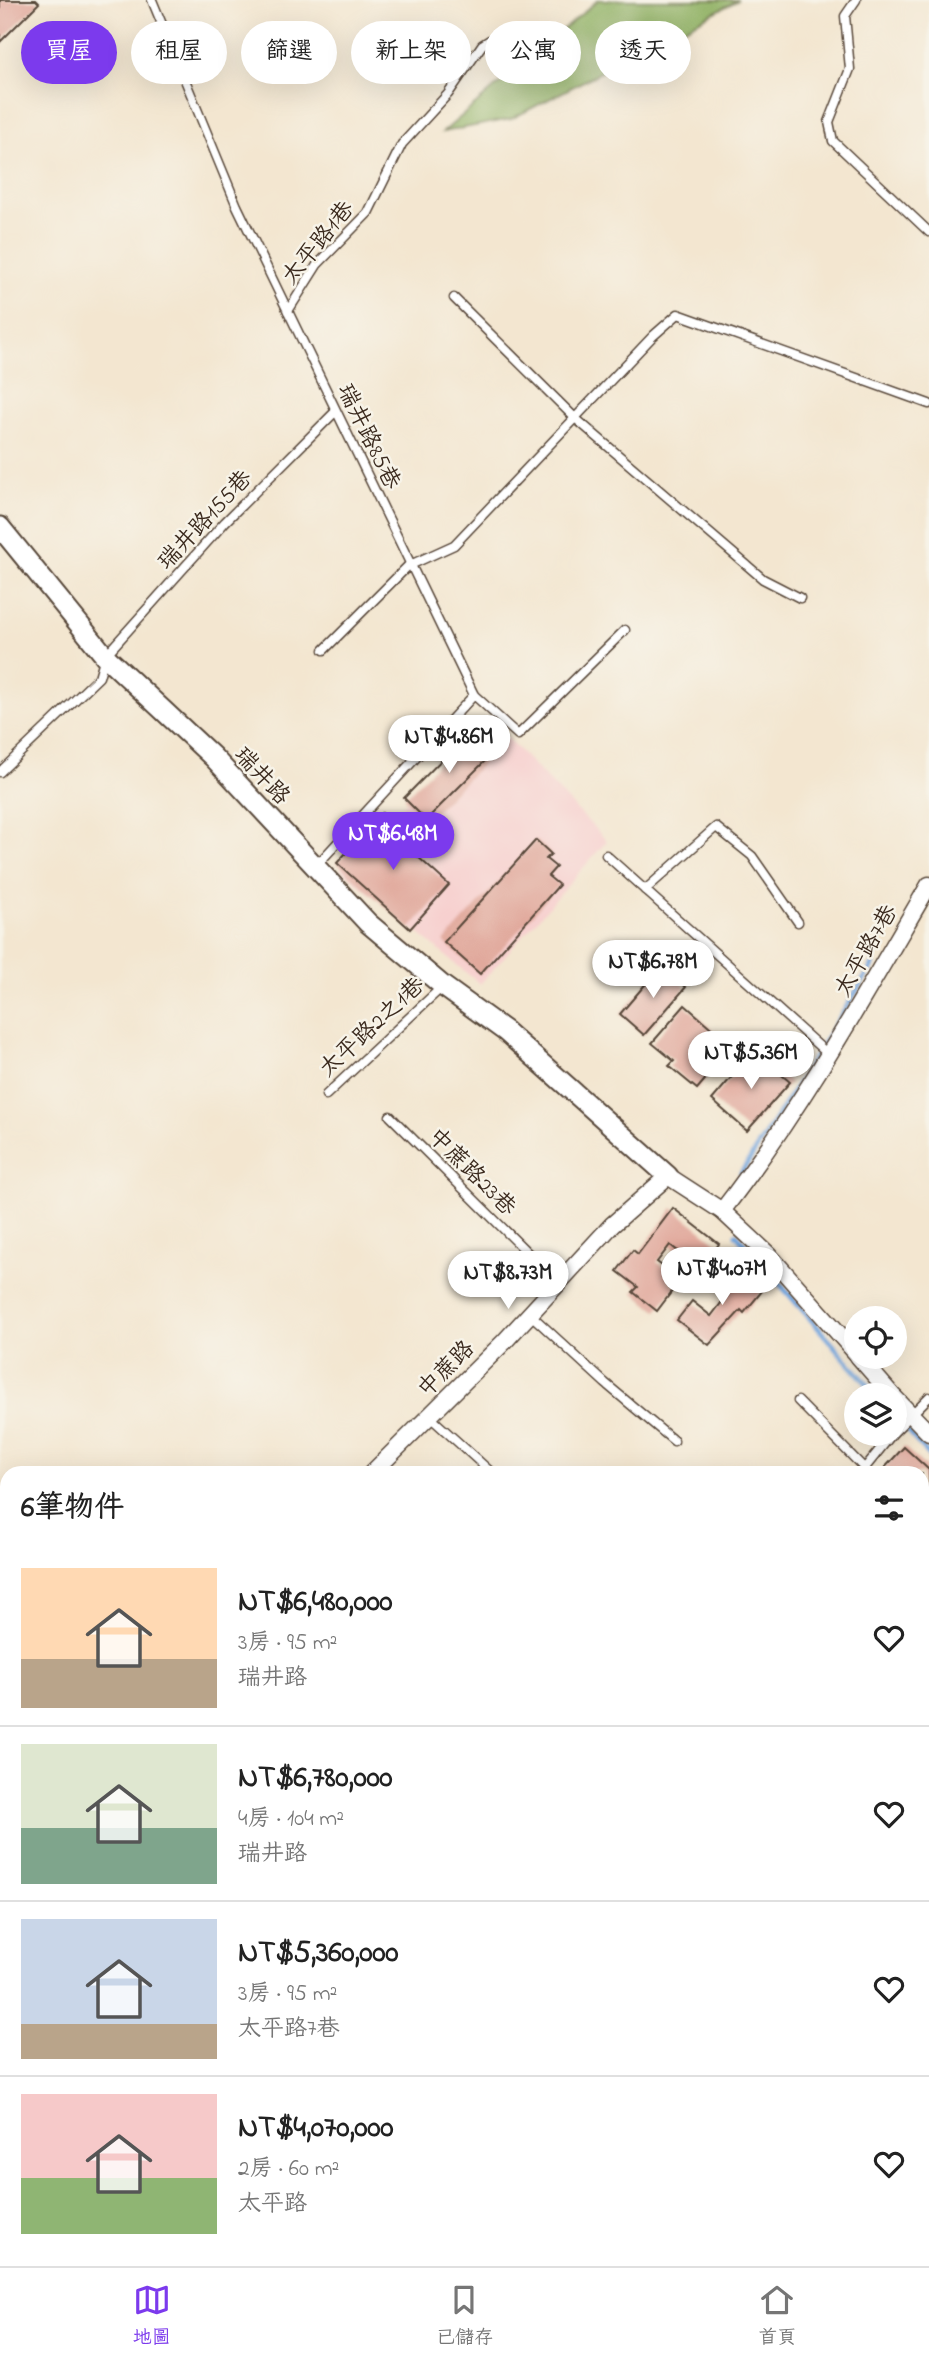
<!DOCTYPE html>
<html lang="zh-TW">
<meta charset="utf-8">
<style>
:root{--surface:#fff;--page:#f2f2f2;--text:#222;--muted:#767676;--line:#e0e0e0;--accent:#7c3aed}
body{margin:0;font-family:"Indie Flower","LXGW WenKai TC",sans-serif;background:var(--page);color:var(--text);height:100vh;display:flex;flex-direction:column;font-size:26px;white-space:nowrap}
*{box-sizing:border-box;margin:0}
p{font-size:23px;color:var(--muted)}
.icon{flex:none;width:38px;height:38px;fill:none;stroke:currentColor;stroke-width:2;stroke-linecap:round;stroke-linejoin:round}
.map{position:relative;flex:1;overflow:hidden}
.details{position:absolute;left:0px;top:1466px;width:929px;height:800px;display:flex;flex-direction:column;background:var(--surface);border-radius:21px 21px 0 0;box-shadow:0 7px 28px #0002}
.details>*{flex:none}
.guide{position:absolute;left:21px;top:21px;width:887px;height:63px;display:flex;gap:14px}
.controls{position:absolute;left:844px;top:1306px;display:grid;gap:14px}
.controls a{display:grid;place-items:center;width:63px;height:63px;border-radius:50%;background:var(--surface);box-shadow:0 7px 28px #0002;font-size:35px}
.price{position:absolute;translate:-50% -60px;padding:0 16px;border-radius:24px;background:#fff;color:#222;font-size:23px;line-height:46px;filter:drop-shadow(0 2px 4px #0008)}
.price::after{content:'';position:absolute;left:50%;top:42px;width:21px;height:16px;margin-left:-10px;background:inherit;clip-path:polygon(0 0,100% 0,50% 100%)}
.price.selected{background:var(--accent);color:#fff}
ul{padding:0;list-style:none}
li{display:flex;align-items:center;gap:21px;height:175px;padding:0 21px}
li+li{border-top:2px solid var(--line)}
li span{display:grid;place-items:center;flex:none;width:196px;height:140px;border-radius:0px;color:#555}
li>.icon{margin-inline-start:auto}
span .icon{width:84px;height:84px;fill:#fffc;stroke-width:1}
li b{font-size:30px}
h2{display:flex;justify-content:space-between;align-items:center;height:84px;padding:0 21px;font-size:30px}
.chip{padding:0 24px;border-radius:32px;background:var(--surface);box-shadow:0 7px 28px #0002;font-size:24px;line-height:63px}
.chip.selected{background:var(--accent);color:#fff}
.menu{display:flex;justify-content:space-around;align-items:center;height:98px;border-top:2px solid var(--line);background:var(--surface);font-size:19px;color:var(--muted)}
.menu a{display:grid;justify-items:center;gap:4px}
.menu .selected{color:var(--accent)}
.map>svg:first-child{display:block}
.built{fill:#f7d0cf}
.forest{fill:#92b266;stroke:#666e42;stroke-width:2}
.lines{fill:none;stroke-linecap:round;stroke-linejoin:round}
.stream{stroke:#70a4dd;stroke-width:5}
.building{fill:#e1a99c}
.service-casing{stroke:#574639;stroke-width:11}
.minor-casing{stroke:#574639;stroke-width:19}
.tertiary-casing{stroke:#574639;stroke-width:23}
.service{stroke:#fff;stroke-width:8}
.minor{stroke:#fff;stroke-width:16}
.tertiary{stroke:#fff;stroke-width:19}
.labels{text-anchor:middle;stroke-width:5;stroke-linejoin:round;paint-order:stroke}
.street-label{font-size:23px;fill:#3b2a1e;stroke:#f7f3e8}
</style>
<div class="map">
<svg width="929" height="2266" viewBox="0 0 929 2266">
<rect width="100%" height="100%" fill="#f7f3e8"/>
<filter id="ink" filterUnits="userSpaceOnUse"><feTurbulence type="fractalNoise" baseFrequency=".0143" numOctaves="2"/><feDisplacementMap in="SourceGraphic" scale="14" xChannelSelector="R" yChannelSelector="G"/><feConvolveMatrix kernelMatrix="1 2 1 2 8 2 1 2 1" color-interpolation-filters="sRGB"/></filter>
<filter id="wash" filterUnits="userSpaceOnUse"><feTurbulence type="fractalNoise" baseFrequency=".00686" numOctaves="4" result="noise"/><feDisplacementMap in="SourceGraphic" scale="28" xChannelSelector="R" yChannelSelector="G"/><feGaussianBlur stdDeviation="1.57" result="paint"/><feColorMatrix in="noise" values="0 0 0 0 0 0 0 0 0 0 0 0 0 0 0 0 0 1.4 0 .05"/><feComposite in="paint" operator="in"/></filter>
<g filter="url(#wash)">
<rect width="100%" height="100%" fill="#f3e6d0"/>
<path class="built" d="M488,718L607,841L480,984L340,869Z"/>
<path class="forest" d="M598,0H738L511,119L443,132Z"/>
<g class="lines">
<g class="stream">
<path d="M741,1173L873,965"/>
<path d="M736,1234L877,1395"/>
<path d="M894,1415L929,1456"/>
</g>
</g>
<g id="blocks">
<g class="building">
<path d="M0,0H36L39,3L0,42Z"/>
<path d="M471,730L494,752L426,820L404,798Z"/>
<path d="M382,813L401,831L396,837L449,885L410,929L337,863Z"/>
<path d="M536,840L551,854L546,859L556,867L548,876L559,885L480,974L444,942Z"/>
<path d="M661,966L686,987L644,1035L620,1014Z"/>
<path d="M685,1005L733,1047L697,1089L669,1066L674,1061L652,1043Z"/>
<path d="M754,1051L790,1082L747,1131L712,1100Z"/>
<path d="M673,1208L719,1244L700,1268L670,1245L657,1262L673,1274L669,1280L676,1286L657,1311L633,1292L638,1287L617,1271L633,1250L638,1254Z"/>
<path d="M732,1266L763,1290L744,1313L741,1310L709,1345L677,1320L692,1301L711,1316L728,1294L716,1286Z"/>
<path d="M904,1447L929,1470V1495L922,1502V1474H879Z"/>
</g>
</g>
</g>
<g filter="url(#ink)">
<use href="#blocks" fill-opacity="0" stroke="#574639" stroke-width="2"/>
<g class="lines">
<defs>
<g id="service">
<path d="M152,0L237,206L474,695L518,735L625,630"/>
<path d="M856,0L845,16L850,69L829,122L833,141L929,232"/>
<path d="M454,298L575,418L763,579L800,598"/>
<path d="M288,311L317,265L368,213L402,144L448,94L482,45L501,33"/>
<path d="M324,650L408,566L454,545L653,336L678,314L929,404"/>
<path d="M0,772L99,677L105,656L225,522L335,412"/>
<path d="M606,855L829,1055"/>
<path d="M316,866L474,695"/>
<path d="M645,890L716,827L752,856L798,922"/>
<path d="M326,1095L442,987"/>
<path d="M390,1116L558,1283"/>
<path d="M530,1314L605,1383L674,1441"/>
<path d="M798,1401L864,1468"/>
<path d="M429,1416L493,1474"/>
<path d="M894,1432L929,1397"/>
<path d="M860,1474L893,1433"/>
<path d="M922,1834L929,1844"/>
<path d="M922,2112L929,2103"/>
<path d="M62,2259L69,2266"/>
<path d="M900,2259L908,2266"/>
</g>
<g id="minor">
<path d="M722,1211C801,1109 864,996 929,885"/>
<path d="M858,1356L892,1395"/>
<path d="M894,1397L929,1433"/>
<path d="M371,1474L504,1342L612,1225L668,1176L722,1211L769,1255L856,1353"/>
<path d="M922,1553L929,1532"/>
<path d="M922,1737L929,1743"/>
<path d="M0,1820L7,1814"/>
<path d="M922,1871L929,1867"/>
<path d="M237,2266L242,2259"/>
<path d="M667,2266L673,2259"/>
</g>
<path id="tertiary" d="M0,527L105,656L213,757L368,923L443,986L505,1031L668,1176"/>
</defs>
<use href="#service" class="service-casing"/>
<use href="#minor" class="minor-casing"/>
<use href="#tertiary" class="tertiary-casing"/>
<use href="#service" class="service"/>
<use href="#minor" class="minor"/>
<use href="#tertiary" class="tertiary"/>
</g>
</g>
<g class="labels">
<g class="street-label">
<text transform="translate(317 242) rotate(-51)" y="8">太平路1巷</text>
<text transform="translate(370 436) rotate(64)" y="8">瑞井路85巷</text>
<text transform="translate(204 519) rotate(-47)" y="8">瑞井路155巷</text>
<text transform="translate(263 775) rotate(47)" y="8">瑞井路</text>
<text transform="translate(865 950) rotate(-60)" y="8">太平路7巷</text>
<text transform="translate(371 1026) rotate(-43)" y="8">太平路2之1巷</text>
<text transform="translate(473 1171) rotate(45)" y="8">中蔗路23巷</text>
<text transform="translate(445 1368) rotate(-45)" y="8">中蔗路</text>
</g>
</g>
</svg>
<div class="controls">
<a><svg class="icon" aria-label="locate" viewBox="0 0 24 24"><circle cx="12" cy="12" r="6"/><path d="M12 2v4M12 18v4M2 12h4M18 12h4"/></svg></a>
<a><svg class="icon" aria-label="layers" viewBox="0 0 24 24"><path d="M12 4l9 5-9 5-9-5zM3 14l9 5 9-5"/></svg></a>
</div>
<b class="price" style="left:449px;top:775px">NT$4.86M</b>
<b class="price selected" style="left:393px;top:872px">NT$6.48M</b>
<b class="price" style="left:653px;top:1000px">NT$6.78M</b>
<b class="price" style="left:751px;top:1091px">NT$5.36M</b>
<b class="price" style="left:722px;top:1307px">NT$4.07M</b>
<b class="price" style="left:508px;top:1311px">NT$8.73M</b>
<div class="guide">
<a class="chip selected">買屋</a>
<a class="chip">租屋</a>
<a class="chip">篩選</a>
<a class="chip">新上架</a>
<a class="chip">公寓</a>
<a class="chip">透天</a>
</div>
<section class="details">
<h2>6筆物件<svg class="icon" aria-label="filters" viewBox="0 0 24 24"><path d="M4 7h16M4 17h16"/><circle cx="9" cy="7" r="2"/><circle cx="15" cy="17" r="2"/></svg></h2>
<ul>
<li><span style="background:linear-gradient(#ffd9b3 65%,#b9a48a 0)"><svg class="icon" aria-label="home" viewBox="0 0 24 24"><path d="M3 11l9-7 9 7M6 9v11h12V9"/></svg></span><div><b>NT$6,480,000</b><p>3房 · 95 m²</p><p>瑞井路</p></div><svg class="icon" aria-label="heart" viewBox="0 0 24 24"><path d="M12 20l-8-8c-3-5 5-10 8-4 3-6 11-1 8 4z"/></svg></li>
<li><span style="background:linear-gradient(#dfe7d0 60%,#7fa58c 0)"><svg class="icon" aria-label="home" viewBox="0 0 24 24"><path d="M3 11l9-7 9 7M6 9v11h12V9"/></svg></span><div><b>NT$6,780,000</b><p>4房 · 104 m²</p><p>瑞井路</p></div><svg class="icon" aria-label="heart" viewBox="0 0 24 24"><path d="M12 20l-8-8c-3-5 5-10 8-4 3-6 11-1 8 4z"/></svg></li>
<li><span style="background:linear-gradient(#c9d6e8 75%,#b9a48a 0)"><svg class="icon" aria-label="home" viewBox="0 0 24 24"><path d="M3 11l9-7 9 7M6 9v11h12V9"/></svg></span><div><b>NT$5,360,000</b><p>3房 · 95 m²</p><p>太平路7巷</p></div><svg class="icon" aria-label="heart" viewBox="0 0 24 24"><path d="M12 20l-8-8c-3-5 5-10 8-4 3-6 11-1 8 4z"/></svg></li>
<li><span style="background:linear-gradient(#f6c9c9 60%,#8fb573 0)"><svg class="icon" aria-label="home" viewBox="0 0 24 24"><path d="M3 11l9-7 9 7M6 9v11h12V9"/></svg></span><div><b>NT$4,070,000</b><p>2房 · 60 m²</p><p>太平路</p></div><svg class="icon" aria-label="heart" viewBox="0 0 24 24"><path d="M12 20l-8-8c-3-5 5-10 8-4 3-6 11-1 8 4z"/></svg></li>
</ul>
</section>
</div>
<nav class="menu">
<a class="selected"><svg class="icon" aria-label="map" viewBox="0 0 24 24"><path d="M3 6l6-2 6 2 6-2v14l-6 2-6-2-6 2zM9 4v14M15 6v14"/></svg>地圖</a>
<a><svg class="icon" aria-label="saved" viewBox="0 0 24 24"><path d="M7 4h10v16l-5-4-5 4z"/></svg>已儲存</a>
<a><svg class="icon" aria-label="home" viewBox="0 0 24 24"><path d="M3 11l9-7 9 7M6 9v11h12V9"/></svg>首頁</a>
</nav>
